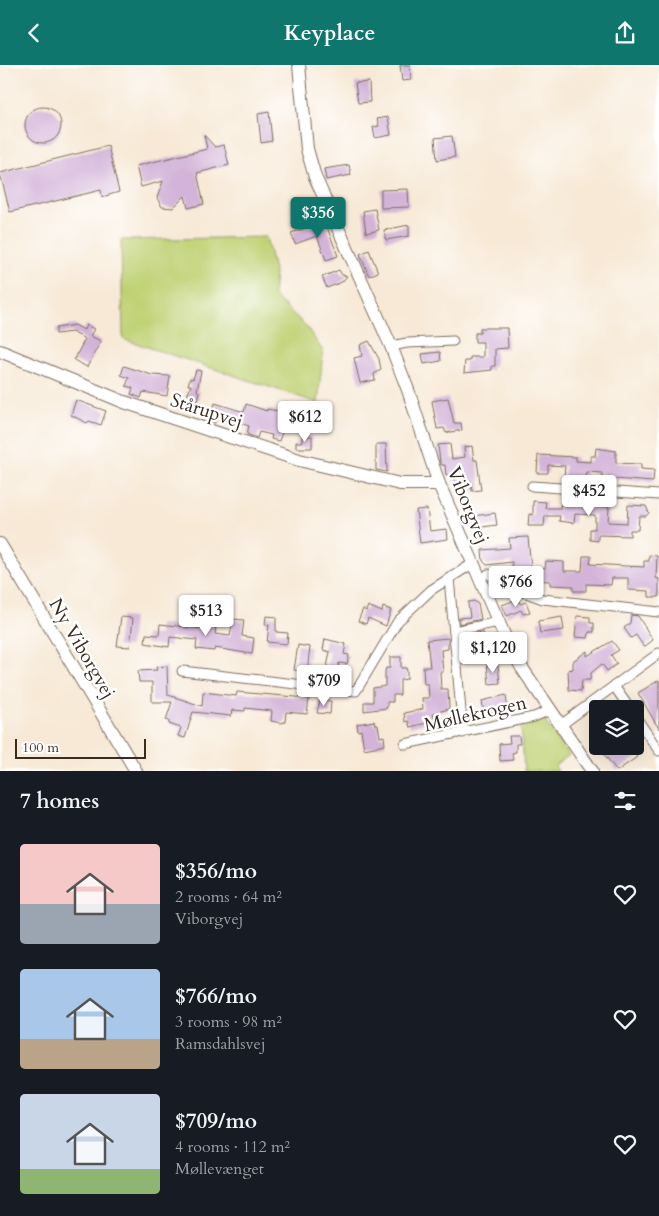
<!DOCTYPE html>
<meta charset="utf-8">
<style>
:root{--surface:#171b24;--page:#20242c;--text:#f1f3f6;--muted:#9ea1a6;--accent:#0f766e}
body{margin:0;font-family:Cardo,serif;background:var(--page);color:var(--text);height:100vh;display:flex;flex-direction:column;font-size:19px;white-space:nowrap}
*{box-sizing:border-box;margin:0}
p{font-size:16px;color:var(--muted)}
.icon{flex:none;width:28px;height:28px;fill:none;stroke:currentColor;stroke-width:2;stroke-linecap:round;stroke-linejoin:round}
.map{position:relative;height:706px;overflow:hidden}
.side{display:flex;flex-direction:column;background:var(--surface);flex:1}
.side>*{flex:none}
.buttons{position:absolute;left:589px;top:635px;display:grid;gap:10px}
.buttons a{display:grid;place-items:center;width:55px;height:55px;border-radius:5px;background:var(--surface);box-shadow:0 5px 20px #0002;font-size:25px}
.scale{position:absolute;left:15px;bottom:12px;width:131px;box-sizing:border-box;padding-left:5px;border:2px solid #3b2a1e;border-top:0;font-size:14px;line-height:18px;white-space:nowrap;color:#3b2a1e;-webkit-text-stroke:4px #fff;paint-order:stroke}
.price{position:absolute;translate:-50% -42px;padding:0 11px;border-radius:5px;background:#fff;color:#222;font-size:16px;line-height:32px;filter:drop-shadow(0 1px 2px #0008)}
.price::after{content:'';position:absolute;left:50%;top:30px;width:15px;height:11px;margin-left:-8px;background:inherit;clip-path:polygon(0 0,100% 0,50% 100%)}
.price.on{background:var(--accent);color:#fff}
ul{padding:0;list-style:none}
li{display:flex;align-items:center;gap:15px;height:125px;padding:0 20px}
li span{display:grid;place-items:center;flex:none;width:140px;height:100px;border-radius:5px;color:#555}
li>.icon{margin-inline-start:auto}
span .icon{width:60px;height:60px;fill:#fffc;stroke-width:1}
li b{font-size:21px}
h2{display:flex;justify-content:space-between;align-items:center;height:60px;padding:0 20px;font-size:21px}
header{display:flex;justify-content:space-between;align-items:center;height:65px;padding:0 20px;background:var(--accent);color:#fff;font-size:22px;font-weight:700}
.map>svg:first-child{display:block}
.green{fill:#bfd173;stroke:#7d7e48}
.building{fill:#d3b3d8}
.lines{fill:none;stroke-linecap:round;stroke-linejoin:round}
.street-casing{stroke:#7d6d5e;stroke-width:11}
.secondary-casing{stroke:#7d6d5e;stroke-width:14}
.street{stroke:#fff;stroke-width:9}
.secondary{stroke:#fff;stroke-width:12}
.labels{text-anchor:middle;stroke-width:5;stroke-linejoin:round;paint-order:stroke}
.street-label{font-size:19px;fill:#3b2a1e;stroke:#fff}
</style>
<header><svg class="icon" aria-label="back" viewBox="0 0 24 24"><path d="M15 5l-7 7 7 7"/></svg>Keyplace<svg class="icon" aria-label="share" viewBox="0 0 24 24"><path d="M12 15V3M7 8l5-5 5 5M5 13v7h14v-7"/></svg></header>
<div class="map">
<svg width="659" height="706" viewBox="0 0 659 706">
<rect width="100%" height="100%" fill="#fff"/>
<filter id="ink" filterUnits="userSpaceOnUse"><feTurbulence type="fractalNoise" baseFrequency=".02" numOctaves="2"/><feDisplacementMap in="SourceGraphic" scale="10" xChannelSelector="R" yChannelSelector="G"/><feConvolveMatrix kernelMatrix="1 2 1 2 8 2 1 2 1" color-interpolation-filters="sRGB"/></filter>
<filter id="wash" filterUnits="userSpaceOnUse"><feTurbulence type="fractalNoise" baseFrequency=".0096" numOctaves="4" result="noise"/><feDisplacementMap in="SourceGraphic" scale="20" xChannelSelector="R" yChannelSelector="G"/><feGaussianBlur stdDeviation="1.12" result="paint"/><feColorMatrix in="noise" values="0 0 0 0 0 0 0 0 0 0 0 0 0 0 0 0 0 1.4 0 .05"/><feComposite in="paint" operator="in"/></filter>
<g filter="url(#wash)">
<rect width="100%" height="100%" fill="#f7e9d6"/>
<g class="green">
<path d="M266,172L275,209L273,230L306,261L323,286L318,338L123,274L121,175Z"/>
<path d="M544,655L569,690L555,701L558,706H524L521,660Z"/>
</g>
<g id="blocks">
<g class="building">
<path d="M400,0H410L411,15L402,16Z"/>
<path d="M369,17L370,37L358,38L355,18Z"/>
<circle cx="43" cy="60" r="18"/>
<path d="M269,47L272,76L261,78L258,49Z"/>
<path d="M388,52L391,70L375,73L373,62L379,61L377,54Z"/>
<path d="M204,70L215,82L224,80L229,100L197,108L204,139L188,143L185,131L173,143L162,142L157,133L163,116L141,122L136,101L207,84Z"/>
<path d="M452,71L455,92L437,95L435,73Z"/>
<path d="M108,81L119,127L102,132L101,125L10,147L0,108Z"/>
<path d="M349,100L351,110L326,115L324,104Z"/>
<path d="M408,124L409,142L381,143V125Z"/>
<path d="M375,144L379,165L366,168L363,146Z"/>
<path d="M325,157L338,191L326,195L317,171L295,179L291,168Z"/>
<path d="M409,160V171L386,175L384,165Z"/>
<path d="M369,185L378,207L369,211L360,189Z"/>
<path d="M339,205L342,210L347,211L342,217L327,223L322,212Z"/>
<path d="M75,260L84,265L86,260L94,264L90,271L101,276L87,302L74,295L85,274L72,267L56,269V263Z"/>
<path d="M480,263H507L508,283L495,284V301H492V305L464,308L465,296H470V292H483V277H475V268H480Z"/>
<path d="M369,276L379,294L381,305L374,309L375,315L360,318L354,293L362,291L360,280Z"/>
<path d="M440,287L441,296L424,299L422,289Z"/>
<path d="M124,301L152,310L170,311L167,331L143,327L141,333L131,329L133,323L126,321L129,313L121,310Z"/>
<path d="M196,305L201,306L197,326L199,327V331L194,344L184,340L191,320H188L190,313L193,314Z"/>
<path d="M448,333L454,358H461L462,365L446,368L444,363L437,364L432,336Z"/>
<path d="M76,335L106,346L101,360L89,356L87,358L71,350Z"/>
<path d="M215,338L244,347L246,339L267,346V344L294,349V345L304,346V363L284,362L279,376L271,374L272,370L259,367L257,373L247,369L249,361L231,355L230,358L216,354L215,358L207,356L208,350L211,351Z"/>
<path d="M302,371H312V383H296V377H302Z"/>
<path d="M376,379H386L387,407L376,405Z"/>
<path d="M450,379L452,394L465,392L464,382L472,381L474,395H477L481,425L472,426L471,416L455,418L454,409L446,410L445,400H441L440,397L438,380Z"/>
<path d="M596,383L616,386V398L641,399V404L654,405L653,417L602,413V408L587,407L586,414L564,413L565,401L548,400V408H537L538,390L576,392V396L591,397V391H595Z"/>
<path d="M533,436L546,437L545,443H560L561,437L565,436L609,442L608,457L627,458L628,440L646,441L649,448L646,451H639L638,465H630V471L598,470V476L590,475V464H595V450L575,449L574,458L559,456L560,451H545L544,461H528L529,449L533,450Z"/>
<path d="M427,444L430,466L447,464L448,474L420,478L416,445Z"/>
<path d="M495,448L497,460L475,463L473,451Z"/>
<path d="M528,472L531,503H545L546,496L564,497V506H582L583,491H591L590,499L644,502V496H649V490L657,491L656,513L659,514V532H649V526L628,525V513H612L611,520L586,519V526H573V521L550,520V516L527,515V513L514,515L512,497L487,500L483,496L482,485L510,483L509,473Z"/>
<path d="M518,534L520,539L526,537L530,547L523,549L521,545L507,551L502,540Z"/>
<path d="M474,536L478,539L481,554L459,559V553L470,552L468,539V537Z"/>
<path d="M368,541L382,547L383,542L391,545L386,561L368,553L366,559L358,556L363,544L366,546Z"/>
<path d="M205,550L217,551L215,569L230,571L233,554L244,555L242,571L254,573L252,589L215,583L214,586L196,584L197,575L170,572L169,582L145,578L146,569L159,570L160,559L203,564Z"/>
<path d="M631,550L638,551L653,575L644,582L636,570L631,573L624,563L630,558Z"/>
<path d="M266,551L276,552V567L288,568L287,579L267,577L269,560H265Z"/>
<path d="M577,551L590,552V558H594V567H589L588,573L575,572Z"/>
<path d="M121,552L133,553L130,582L117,581Z"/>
<path d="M562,552L564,565L540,568L538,556Z"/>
<path d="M483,567L489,592L465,598L462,587L475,584L471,569Z"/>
<path d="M448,573V584L441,585L443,607H440L441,624H448L449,644L433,648L435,656L410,662L408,656L405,657L404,648L423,644L422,633H429L428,619H424L423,602H430L427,575Z"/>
<path d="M325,574L346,579L344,589L349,590L347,599L339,598L337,609L326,607L330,587L323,585Z"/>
<path d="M612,576L619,585L611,590L617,599L607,606L602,599L591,608L590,615H582L581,626L569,625L568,605L573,604V596L587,586V591Z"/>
<path d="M298,580L310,582L307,607L294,605Z"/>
<path d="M390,592H401V603H406L407,606V614L400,615V630H393V637H387V643L364,646V637H373V623L385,621V606L386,603H390Z"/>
<path d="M494,597V602L498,601L500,618L489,619L487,598Z"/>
<path d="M167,601L168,630L202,641L203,627L236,631L237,627L296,632L309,634L307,649L286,647L285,657L281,658L271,656L272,646L245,643V646L232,645L231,651L193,647L185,673L178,671L181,663L169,659V656L166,655L172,637H152V617H139L138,606L157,605L156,602Z"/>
<path d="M659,615V664L638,628Z"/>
<path d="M506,630L508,646L484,648L482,636Z"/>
<path d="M320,635L331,636L330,649L317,648Z"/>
<path d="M374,656L375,660H378L380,672L384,671L385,680L364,684L361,665L358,666L357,659Z"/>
<path d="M509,671H519L520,679H516V687L512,688L513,695L500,696L499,679L510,678Z"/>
<path d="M604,681H631L637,692L617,706L600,684Z"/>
</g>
</g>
</g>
<g filter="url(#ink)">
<use href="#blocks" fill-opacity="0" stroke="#7d6d5e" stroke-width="1"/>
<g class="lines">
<defs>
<g id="street">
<path d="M391,281L407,278L453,276"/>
<path d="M532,421L659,430"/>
<path d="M488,509L515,524L543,534L659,547"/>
<path d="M449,513L463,668"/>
<path d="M454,566L499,557"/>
<path d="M182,606L356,626L398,556L431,525L472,499"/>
<path d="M614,621L630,644"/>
<path d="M635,651L659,686"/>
<path d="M561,660L659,588"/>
<path d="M405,679L534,652L550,645"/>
</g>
<g id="secondary">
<path d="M299,0L307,84L315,112L391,281L408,325L439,419L505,572L522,603L592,706"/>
<path d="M0,286L124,337L299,395L400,419H439"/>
<path d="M0,479L136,706"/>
</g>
</defs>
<use href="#street" class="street-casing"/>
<use href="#secondary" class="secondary-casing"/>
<use href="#street" class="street"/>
<use href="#secondary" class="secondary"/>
</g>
</g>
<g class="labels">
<g class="street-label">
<text transform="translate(207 345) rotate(18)" y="7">Stårupvej</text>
<text transform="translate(469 440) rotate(68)" y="7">Viborgvej</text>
<text transform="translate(83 583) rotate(60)" y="7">Ny Viborgvej</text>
<text transform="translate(475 648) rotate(-13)" y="7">Møllekrogen</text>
</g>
</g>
</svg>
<div class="buttons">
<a><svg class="icon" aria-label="layers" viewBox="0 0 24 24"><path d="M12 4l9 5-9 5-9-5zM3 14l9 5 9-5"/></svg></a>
</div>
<div class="scale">100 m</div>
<b class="price on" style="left:318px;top:174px">$356</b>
<b class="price" style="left:305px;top:378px">$612</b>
<b class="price" style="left:589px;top:452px">$452</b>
<b class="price" style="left:516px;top:543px">$766</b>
<b class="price" style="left:206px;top:572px">$513</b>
<b class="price" style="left:493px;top:609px">$1,120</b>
<b class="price" style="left:324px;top:642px">$709</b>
</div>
<section class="side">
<h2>7 homes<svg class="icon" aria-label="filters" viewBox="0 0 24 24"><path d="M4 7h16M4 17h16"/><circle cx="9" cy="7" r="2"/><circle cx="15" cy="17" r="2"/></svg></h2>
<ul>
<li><span style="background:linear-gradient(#f6c9c9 60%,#9aa5b1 0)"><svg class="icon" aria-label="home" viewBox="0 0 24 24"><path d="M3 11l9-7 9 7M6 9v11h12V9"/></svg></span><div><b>$356/mo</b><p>2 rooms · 64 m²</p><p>Viborgvej</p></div><svg class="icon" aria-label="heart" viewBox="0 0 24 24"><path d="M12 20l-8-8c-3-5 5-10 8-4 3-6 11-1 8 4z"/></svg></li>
<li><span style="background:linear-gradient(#a9c7e8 70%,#b9a48a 0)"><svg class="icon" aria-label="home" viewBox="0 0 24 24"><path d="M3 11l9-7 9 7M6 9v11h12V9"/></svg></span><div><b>$766/mo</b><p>3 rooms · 98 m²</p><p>Ramsdahlsvej</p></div><svg class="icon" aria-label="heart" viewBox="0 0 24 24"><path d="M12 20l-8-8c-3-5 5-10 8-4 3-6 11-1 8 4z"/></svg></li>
<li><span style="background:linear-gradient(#c9d6e8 75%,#8fb573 0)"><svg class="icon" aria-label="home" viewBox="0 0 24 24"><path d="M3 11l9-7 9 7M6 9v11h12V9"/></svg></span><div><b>$709/mo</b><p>4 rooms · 112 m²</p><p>Møllevænget</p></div><svg class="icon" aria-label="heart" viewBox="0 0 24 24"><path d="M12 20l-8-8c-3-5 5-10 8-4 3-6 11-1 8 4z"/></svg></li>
</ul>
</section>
